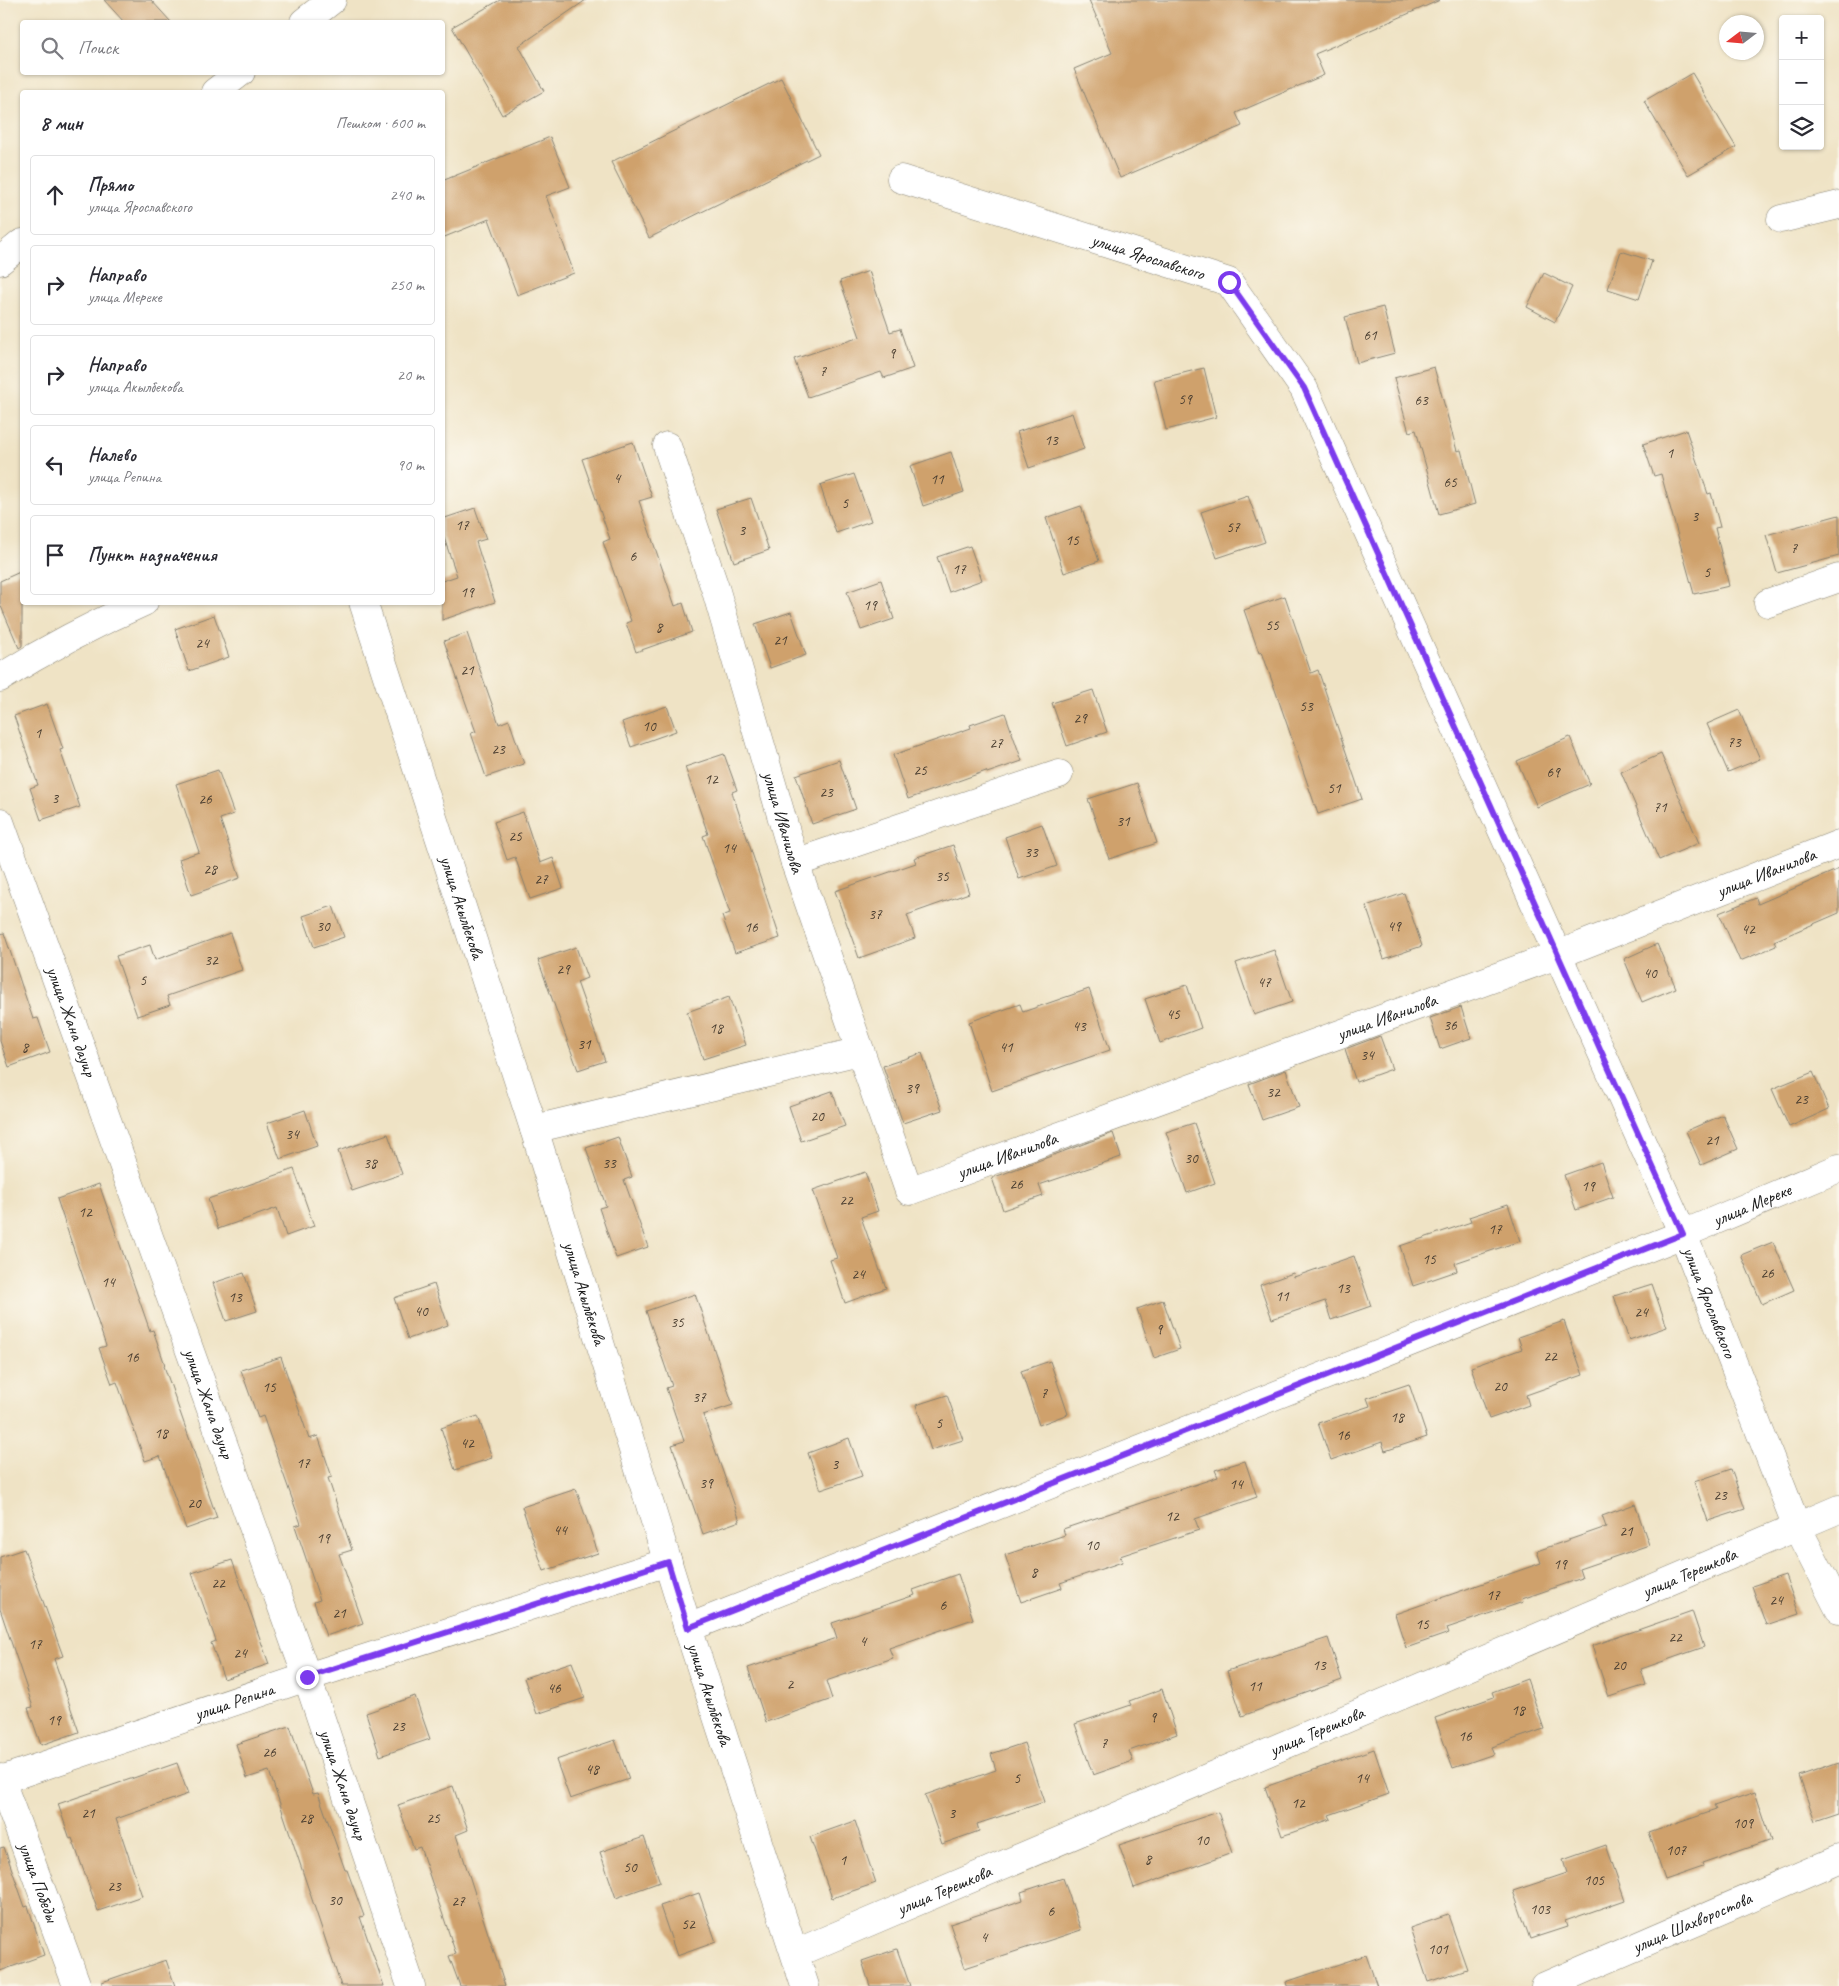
<!DOCTYPE html>
<html lang="ru">
<meta charset="utf-8">
<style>
:root{--surface:#fff;--page:#f2f2f3;--text:#2b2b33;--muted:#7c7c81;--line:#e1e1e2}
body{margin:0;font-family:Caveat,sans-serif;background:var(--page);color:var(--text)}
.controls{position:absolute;right:15px;top:15px;display:grid;overflow:hidden;border-radius:5px;box-shadow:0 1px 4px #0004}
.controls button{width:45px;height:45px;display:grid;place-items:center;padding:0;border:0;border-bottom:1px solid var(--line);background:var(--surface);color:var(--text);font:25px sans-serif}
.compass{position:absolute;left:1719px;top:15px;width:45px;height:45px;border-radius:50%;background:var(--surface);box-shadow:0 1px 4px #0004;rotate:254deg}
.stop{position:absolute;width:15px;height:15px;margin:-11px;border:4px solid #7c3aed;border-radius:50%;background:#fff}
.stop.end{background:#7c3aed;border-color:#fff;box-shadow:0 1px 5px #0008}
.list{margin:0;padding:0;list-style:none}
h2{display:flex;justify-content:space-between;align-items:center;height:65px;margin:0;padding:0 20px;font-size:21px}
h2 small{font-size:16px;font-weight:400;color:var(--muted)}
.list li{display:grid;grid-template-columns:32px 1fr auto;gap:15px;align-items:center;box-sizing:border-box;height:80px;margin:0 10px 10px;padding:0 10px;border:1px solid var(--line);border-radius:5px}
.list b{display:block;font-size:19px;white-space:nowrap}
.list p{margin:0;font-size:16px;white-space:nowrap;color:var(--muted)}
.list em{font-size:16px;font-style:normal;color:var(--muted)}
.icon{flex:none;width:28px;height:28px;fill:none;stroke:currentColor;stroke-width:2;stroke-linecap:round;stroke-linejoin:round}
.map{position:relative;flex:none;width:1839px;height:1986px;overflow:hidden}
.search{position:absolute;background:var(--surface);box-shadow:0 1px 4px #0004;left:20px;top:20px;width:425px;height:55px;display:flex;align-items:center;gap:12px;box-sizing:border-box;padding:0 18px;border-radius:5px;color:var(--muted);font-size:19px}
.panel{position:absolute;background:var(--surface);box-shadow:0 1px 4px #0004;left:20px;top:90px;width:425px;height:515px;border-radius:5px}
.map>svg:first-child{display:block}
</style>
<div class="map">
<svg width="1839" height="1986" viewBox="0 0 1839 1986">
<rect width="100%" height="100%" fill="#fbf7ec"/>
<filter id="ink" filterUnits="userSpaceOnUse"><feTurbulence type="fractalNoise" baseFrequency=".02" numOctaves="2"/><feDisplacementMap in="SourceGraphic" scale="10" xChannelSelector="R" yChannelSelector="G"/><feConvolveMatrix kernelMatrix="1 2 1 2 8 2 1 2 1" color-interpolation-filters="sRGB"/></filter>
<filter id="wash" filterUnits="userSpaceOnUse"><feTurbulence type="fractalNoise" baseFrequency=".0096" numOctaves="4" result="noise"/><feDisplacementMap in="SourceGraphic" scale="20" xChannelSelector="R" yChannelSelector="G"/><feGaussianBlur stdDeviation="1.12" result="paint"/><feColorMatrix in="noise" values="0 0 0 0 0 0 0 0 0 0 0 0 0 0 0 0 0 1.4 0 .05"/><feComposite in="paint" operator="in"/></filter>
<g filter="url(#wash)">
<rect width="100%" height="100%" fill="#efe3c5"/>
<g id="blocks">
<path fill="#cfa16c" d="M104,0h47l20,22h-47z
M500,0h86l-67,46 25,45 -42,24 -50,-88z
M1089,0h351l-125,54 9,21 -88,38 6,13 -122,52 -46,-109 38,-16z
M1692,73l44,74 -48,28 -44,-74z
M781,78l38,76 -170,84 -38,-76z
M550,137l20,50 -24,9 28,77 -57,22 -28,-76 -47,19v-57z
M1621,251l31,10 -13,38 -31,-10z
M869,271l21,61 10,-3 13,39 -29,10 -3,-6 -73,25 -14,-38 66,-22 -20,-56z
M1544,273l28,14 -17,35 -28,-15z
M1383,307l12,46 -38,10 -12,-46z
M1434,367l23,84 4,-1 14,54 -36,10 -23,-84 -7,2 -15,-54z
M1204,368l12,49 -50,13 -12,-50z
M1072,413l12,36 -55,19 -12,-36z
M1686,430l22,64 3,-1 9,34 -5,1 14,58 -35,8 -33,-120 -7,2 -11,-32z
M633,442l19,55 -13,4 36,105 8,-3 9,29 -56,20 -10,-29 5,-2 -28,-79 7,-3 -28,-80z
M951,452l13,40 -41,14 -13,-40z
M854,474l17,47 -35,12 -16,-48z
M1248,496l17,46 -48,16 -16,-46z
M751,498l18,52 -35,12 -18,-53z
M1081,506l18,55 -35,12 -18,-55z
M475,508l11,31 -10,3 19,60 -53,18v-39l15,-5 -15,-44v-13z
M1839,515v41l-62,17 -11,-38z
M970,546l12,34 -33,12 -12,-35z
M22,571v75l-3,2 -19,-44v-23z
M881,580l13,39 -33,11 -14,-38z
M1285,596l26,77 7,-3 44,129 -44,15 -56,-162 -3,1 -15,-43z
M791,612l15,43 -36,13 -15,-44z
M214,615l15,42 -40,14 -14,-42z
M467,633l32,91 10,-4 15,44 -38,13 -15,-44 5,-1 -32,-91z
M1093,690l14,42 -40,14 -15,-43z
M47,704l16,45 -3,1 20,57 -39,13 -11,-32 8,-3 -24,-69z
M667,706l9,25 -45,16 -9,-25z
M1739,710l21,49 -32,13 -21,-48z
M1005,713l17,48 -35,12 -1,-2 -78,28 -15,-44 78,-27 -1,-3z
M1570,737l20,47 -53,23 -20,-46z
M724,754l13,36 -5,2 48,146 -45,15 -13,-37 8,-3 -27,-77 5,-2 -23,-67z
M1661,754l38,89 -40,17 -38,-88z
M839,760l17,49 -44,15 -16,-49z
M218,770l16,44 -14,5 20,59 -49,17 -12,-36 20,-7 -23,-68z
M1137,783l20,60 -48,16 -21,-60z
M523,812l17,51 13,-5 10,30 -33,11 -15,-42 -8,3 -13,-38z
M1042,824l15,42 -38,13 -14,-42z
M953,845l16,48 -62,22 8,23 -56,20 -24,-67 81,-28 -2,-5z
M1839,869v44l-65,28 2,5 -36,15 -21,-48 37,-15 2,6z
M1404,893l18,53 -38,13 -18,-53z
M333,906l11,31 -30,10 -11,-31z
M4,933l29,86 5,-1 12,34 -41,15 -9,-26v-107z
M230,933l12,37 -75,26 3,9 -33,11 -21,-60 34,-11 5,15z
M1657,944l19,44 -34,14 -18,-43z
M576,947l11,31 -10,4 28,79 -27,9 -40,-110z
M1274,950l18,52 -38,13 -18,-52z
M1187,985l14,43 -41,15 -15,-44z
M1089,989l21,61 -118,41 -23,-69 51,-18 3,8z
M729,997l17,48 -43,14 -16,-47z
M1461,1007l10,31 -31,11 -10,-31z
M1380,1036l12,33 -36,13 -11,-33z
M922,1053l20,57 -39,13 -20,-57z
M1286,1070l13,37 -37,13 -13,-36z
M1813,1072l16,37 -40,18 -17,-38z
M832,1091l13,35 -44,15 -12,-35z
M305,1110l12,36 -37,13 -13,-36z
M1723,1115l15,34 -37,16 -15,-34z
M1194,1123l21,60 -28,10 -21,-61z
M1113,1133l8,24 -82,28 4,11 -40,14 -11,-32z
M388,1134l14,40 -50,17 -14,-40z
M618,1137l14,40 -8,3 24,67 -32,11 -17,-50 7,-2 -20,-58z
M1601,1162l12,35 -37,13 -12,-35z
M294,1169l20,57 -28,10 -9,-28 -59,21 -10,-30z
M865,1172l13,39 -17,6 25,71 -41,15 -15,-43 7,-2 -24,-68z
M99,1184l51,147 3,-1 12,35 -1,1 53,152 -31,11 -26,-73 -15,5 -28,-79 -5,2 -13,-36 7,-2 -49,-147z
M1508,1204l12,37 -65,22 2,8 -44,15 -13,-40 71,-24 -2,-5z
M1773,1242l21,48 -32,14 -21,-49z
M1354,1256l17,50 -40,14 -6,-19 -53,18 -12,-34 33,-12 1,4z
M244,1273l13,38 -31,10 -13,-38z
M434,1284l14,41 -40,14 -14,-41z
M1652,1284l15,43 -38,13 -15,-44z
M695,1294l38,111 -30,10 37,106 -37,13 -31,-89 12,-4 -18,-53 6,-2 -26,-75z
M1163,1300l17,49 -26,9 -17,-49z
M1564,1321l19,54 -57,20 3,10 -40,14 -18,-52 51,-18 -4,-12z
M281,1357l28,82 9,-3 14,41 -4,1 24,72 -13,4 24,69 -37,13 -12,-34 6,-2 -25,-74 6,-2 -38,-108 -5,2 -17,-48z
M1050,1361l18,53 -29,11 -18,-54z
M1409,1384l18,53 -42,14 -3,-9 -51,18 -13,-37 52,-17 -3,-8z
M947,1395l16,45 -32,10 -15,-45z
M478,1416l14,42 -37,12 -14,-42z
M849,1438l13,38 -41,14 -13,-37z
M1245,1461l12,36 -62,22 4,11 -79,26 2,6 -62,21 2,5 -41,14 -16,-47 60,-20 -2,-6 155,-52 -3,-7z
M1731,1469l14,40 -37,12 -14,-39z
M576,1489l22,64 -54,18 -22,-64z
M1635,1504l14,41 -70,24 3,9 -60,21 1,3 -76,26 2,5 -43,15 -11,-34 146,-51 -4,-12 69,-24 -4,-11z
M24,1549l39,107 -9,3 25,73 -38,13 -13,-37 5,-1 -33,-98v-52z
M232,1560l37,104 -45,15 -13,-36 5,-2 -24,-68z
M958,1574l15,45 -84,29 4,10 -67,23 6,18 -66,23 -18,-54 89,-30 -5,-15 83,-28 -2,-5z
M1785,1575l14,39 -33,11 -14,-39z
M1692,1611l12,36 -63,22 5,16 -37,12 -17,-51z
M1328,1638l14,42 -100,36 -15,-45z
M572,1662l13,36 -48,16 -13,-36z
M1527,1679l17,50 -53,18 3,7 -41,14 -18,-50 59,-21 -2,-5z
M1162,1689l15,45 -48,17 4,10 -40,14 -18,-51 56,-19 -2,-4z
M415,1696l15,43 -50,17 -14,-43z
M290,1726l23,68 5,-1 27,77h2l17,46 -4,1 24,69h-43l-72,-215 -22,7 -11,-34z
M615,1740l14,39 -59,20 -14,-39z
M1024,1743l20,59 -67,22 2,7 -37,13 -17,-49 71,-25 -5,-16z
M1374,1749l15,45 -60,21 2,4 -49,17 -17,-49z
M1839,1762v51l-24,8 -16,-45z
M177,1763l11,31 -72,25 26,77 -44,15 -26,-73 -2,1 -12,-35z
M453,1786l15,44 -12,5 49,151h-45l-11,-30 7,-2 -36,-107 -6,2 -16,-44z
M1755,1792l16,48 -69,24 1,3 -38,13 -16,-47 67,-23 -2,-4z
M1218,1812l14,41 -98,35 -15,-43z
M855,1821l21,62 -44,15 -22,-61z
M644,1837l16,45 -44,16 -16,-46z
M1606,1845l19,55 -60,21 2,6 -37,12 -17,-48 54,-18 -4,-13z
M4,1847l21,60 3,-1 16,49 -44,16v-123z
M1063,1878l18,52 -116,38 -15,-44 73,-24 -2,-8z
M699,1893l17,49 -39,14 -17,-50z
M1448,1915l19,54 -39,13 -18,-54z
M897,1949l13,37h-40l-8,-25z
M1366,1955l11,31h-90l-1,-4z
M166,1960l9,26h-73v-4z"/>
</g>
</g>
<g filter="url(#ink)">
<use href="#blocks" fill-opacity="0" stroke="#868070" stroke-width="1"/>
<g fill="none" stroke-linecap="round" stroke-linejoin="round">
<g stroke="#868070" stroke-width="29">
<g id="street">
<path id="s1" d="M901,179l328,103 75,107 379,845 114,293 42,82"/>
<path d="M1781,219l58,-14"/>
<path id="s2" d="M667,446l49,145 79,272 114,328 648,-236 282,-111"/>
<path d="M1768,603l71,-25"/>
<path d="M0,678c46,-29 94,-54 144,-76"/>
<path id="s3" d="M0,822l307,855 104,309"/>
<path d="M795,863l264,-89"/>
<path d="M534,1129l326,-78"/>
<path id="s4" d="M688,1628l995,-394 156,-66"/>
<path id="s5" d="M0,1778l77,208"/>
<path id="s6" d="M1,1780l306,-103 361,-115"/>
<path id="s7" d="M796,1953l1043,-444"/>
</g>
</g>
<g stroke="#868070" stroke-width="29">
<g id="secondary">
<path d="M304,22l28,-22"/>
<path d="M215,92l26,-20"/>
<path d="M0,261l22,-18"/>
<path id="s8" d="M363,602l171,527 154,499 117,358"/>
<path id="s9" d="M1545,1986l294,-127"/>
</g>
</g>
<use href="#street" stroke="#fff" stroke-width="28"/>
<use href="#secondary" stroke="#fff" stroke-width="28"/>
</g>
</g>
<g fill="none" stroke-linecap="round" stroke-linejoin="round" filter="url(#ink)">
<path stroke="#7c3aed" stroke-width="6" d="M307,1677l361,-115 20,66 995,-394 -379,-846 -75,-106"/>
</g>
<g text-anchor="middle" dominant-baseline="central" stroke-width="4" stroke-linejoin="round" paint-order="stroke">
<g font-size="15" fill="#493d30">
<text x="1370" y="335">61</text>
<text x="892" y="353">9</text>
<text x="823" y="371">7</text>
<text x="1185" y="399">59</text>
<text x="1421" y="400">63</text>
<text x="1051" y="440">13</text>
<text x="1670" y="453">1</text>
<text x="617" y="478">4</text>
<text x="937" y="479">11</text>
<text x="1450" y="482">65</text>
<text x="845" y="503">5</text>
<text x="1695" y="516">3</text>
<text x="462" y="525">17</text>
<text x="1233" y="527">57</text>
<text x="742" y="530">3</text>
<text x="1072" y="540">15</text>
<text x="1794" y="548">7</text>
<text x="633" y="556">6</text>
<text x="959" y="569">17</text>
<text x="1707" y="572">5</text>
<text x="467" y="592">19</text>
<text x="870" y="605">19</text>
<text x="1272" y="625">55</text>
<text x="659" y="627">8</text>
<text x="780" y="640">21</text>
<text x="202" y="643">24</text>
<text x="467" y="670">21</text>
<text x="1306" y="706">53</text>
<text x="1080" y="718">29</text>
<text x="649" y="726">10</text>
<text x="38" y="733">1</text>
<text x="1734" y="742">73</text>
<text x="996" y="743">27</text>
<text x="498" y="749">23</text>
<text x="920" y="770">25</text>
<text x="1553" y="772">69</text>
<text x="711" y="779">12</text>
<text x="1334" y="788">51</text>
<text x="826" y="792">23</text>
<text x="55" y="798">3</text>
<text x="205" y="799">26</text>
<text x="1660" y="807">71</text>
<text x="1123" y="821">31</text>
<text x="515" y="836">25</text>
<text x="729" y="848">14</text>
<text x="1031" y="852">33</text>
<text x="210" y="869">28</text>
<text x="942" y="876">35</text>
<text x="541" y="879">27</text>
<text x="875" y="914">37</text>
<text x="323" y="926">30</text>
<text x="1394" y="926">49</text>
<text x="751" y="927">16</text>
<text x="1748" y="929">42</text>
<text x="211" y="960">32</text>
<text x="563" y="969">29</text>
<text x="1650" y="973">40</text>
<text x="143" y="980">5</text>
<text x="1264" y="982">47</text>
<text x="1173" y="1014">45</text>
<text x="1450" y="1025">36</text>
<text x="1079" y="1026">43</text>
<text x="716" y="1028">18</text>
<text x="584" y="1044">31</text>
<text x="25" y="1047">8</text>
<text x="1006" y="1047">41</text>
<text x="1367" y="1055">34</text>
<text x="912" y="1088">39</text>
<text x="1273" y="1092">32</text>
<text x="1801" y="1099">23</text>
<text x="817" y="1116">20</text>
<text x="292" y="1134">34</text>
<text x="1712" y="1140">21</text>
<text x="1191" y="1158">30</text>
<text x="370" y="1163">38</text>
<text x="609" y="1163">33</text>
<text x="1016" y="1184">26</text>
<text x="1588" y="1186">19</text>
<text x="846" y="1200">22</text>
<text x="85" y="1212">12</text>
<text x="1495" y="1229">17</text>
<text x="1429" y="1259">15</text>
<text x="1767" y="1273">26</text>
<text x="858" y="1274">24</text>
<text x="108" y="1282">14</text>
<text x="1343" y="1288">13</text>
<text x="1282" y="1296">11</text>
<text x="235" y="1297">13</text>
<text x="421" y="1311">40</text>
<text x="1641" y="1312">24</text>
<text x="677" y="1322">35</text>
<text x="1159" y="1329">9</text>
<text x="1550" y="1356">22</text>
<text x="132" y="1357">16</text>
<text x="1500" y="1386">20</text>
<text x="269" y="1387">15</text>
<text x="1044" y="1393">7</text>
<text x="699" y="1397">37</text>
<text x="1397" y="1417">18</text>
<text x="939" y="1423">5</text>
<text x="161" y="1433">18</text>
<text x="1343" y="1435">16</text>
<text x="467" y="1443">42</text>
<text x="303" y="1463">17</text>
<text x="835" y="1464">3</text>
<text x="706" y="1483">39</text>
<text x="1236" y="1484">14</text>
<text x="1720" y="1495">23</text>
<text x="194" y="1503">20</text>
<text x="1172" y="1516">12</text>
<text x="560" y="1530">44</text>
<text x="1626" y="1531">21</text>
<text x="323" y="1538">19</text>
<text x="1092" y="1545">10</text>
<text x="1560" y="1564">19</text>
<text x="1034" y="1572">8</text>
<text x="218" y="1583">22</text>
<text x="1493" y="1595">17</text>
<text x="1776" y="1600">24</text>
<text x="943" y="1605">6</text>
<text x="339" y="1613">21</text>
<text x="1422" y="1624">15</text>
<text x="1675" y="1637">22</text>
<text x="863" y="1641">4</text>
<text x="35" y="1644">17</text>
<text x="240" y="1653">24</text>
<text x="1319" y="1665">13</text>
<text x="1619" y="1665">20</text>
<text x="790" y="1684">2</text>
<text x="1255" y="1686">11</text>
<text x="554" y="1688">46</text>
<text x="1518" y="1710">18</text>
<text x="1153" y="1717">9</text>
<text x="54" y="1720">19</text>
<text x="398" y="1726">23</text>
<text x="1465" y="1736">16</text>
<text x="1104" y="1743">7</text>
<text x="269" y="1752">26</text>
<text x="592" y="1769">48</text>
<text x="1017" y="1778">5</text>
<text x="1362" y="1778">14</text>
<text x="1298" y="1803">12</text>
<text x="88" y="1813">21</text>
<text x="952" y="1813">3</text>
<text x="306" y="1818">28</text>
<text x="433" y="1818">25</text>
<text x="1743" y="1823">109</text>
<text x="1202" y="1840">10</text>
<text x="1676" y="1850">107</text>
<text x="1148" y="1859">8</text>
<text x="843" y="1860">1</text>
<text x="630" y="1867">50</text>
<text x="1594" y="1880">105</text>
<text x="114" y="1886">23</text>
<text x="335" y="1900">30</text>
<text x="458" y="1901">27</text>
<text x="1540" y="1909">103</text>
<text x="1051" y="1911">6</text>
<text x="688" y="1924">52</text>
<text x="984" y="1937">4</text>
<text x="1438" y="1949">101</text>
</g>
<g font-size="18" fill="#1c1c1c" stroke="#fbf7ec">
<text stroke="none"><textPath href="#s1" startOffset="259">улица Ярославского</textPath></text>
<text stroke="none"><textPath href="#s2" startOffset="394">улица Иванилова</textPath></text>
<text stroke="none"><textPath href="#s2" startOffset="1698">улица Иванилова</textPath></text>
<text stroke="none"><textPath href="#s8" startOffset="321">улица Акылбекова</textPath></text>
<text stroke="none"><textPath href="#s2" startOffset="1292">улица Иванилова</textPath></text>
<text stroke="none"><textPath href="#s3" startOffset="212">улица Жана дауир</textPath></text>
<text stroke="none"><textPath href="#s2" startOffset="888">улица Иванилова</textPath></text>
<text stroke="none"><textPath href="#s4" startOffset="1145">улица Мереке</textPath></text>
<text stroke="none"><textPath href="#s8" startOffset="726">улица Акылбекова</textPath></text>
<text stroke="none"><textPath href="#s1" startOffset="1474">улица Ярославского</textPath></text>
<text stroke="none"><textPath href="#s3" startOffset="618">улица Жана дауир</textPath></text>
<text stroke="none"><textPath href="#s7" startOffset="971">улица Терешкова</textPath></text>
<text stroke="none"><textPath href="#s8" startOffset="1146">улица Акылбекова</textPath></text>
<text stroke="none"><textPath href="#s6" startOffset="246">улица Репина</textPath></text>
<text stroke="none"><textPath href="#s7" startOffset="566">улица Терешкова</textPath></text>
<text stroke="none"><textPath href="#s3" startOffset="1022">улица Жана дауир</textPath></text>
<text stroke="none"><textPath href="#s5" startOffset="111">улица Победы</textPath></text>
<text stroke="none"><textPath href="#s7" startOffset="161">улица Терешкова</textPath></text>
<text stroke="none"><textPath href="#s9" startOffset="160">улица Шахворостова</textPath></text>
</g>
</g>
</svg>
<div class="controls">
<button>+</button>
<button>−</button>
<button><svg class="icon" aria-label="layers" viewBox="0 0 24 24"><path d="M12 4l9 5-9 5-9-5zM3 14l9 5 9-5"/></svg></button>
</div>
<svg class="compass" viewBox="-18 -18 36 36"><path d="M0-13l5 13h-10z" fill="#e53935"/><path d="M0 13l5-13h-10z" fill="#7c7c81"/></svg>
<div class="stop" style="left:1229px;top:282px"></div>
<div class="stop end" style="left:307px;top:1677px"></div>
<div class="search"><svg class="icon" aria-label="search" viewBox="0 0 24 24"><circle cx="10" cy="10" r="6"/><path d="M15 15l6 6"/></svg>Поиск</div>
<section class="panel">
<h2>8 мин<small>Пешком · 600 m</small></h2>
<ul class="list">
<li><svg class="icon" aria-label="ahead" viewBox="0 0 24 24"><path d="M12 20V5M6 11l6-6 6 6"/></svg><div><b>Прямо</b><p>улица Ярославского</p></div><em>240 m</em></li>
<li><svg class="icon" aria-label="right" viewBox="0 0 24 24"><path d="M7 20v-9h11M14 6l5 5-5 5"/></svg><div><b>Направо</b><p>улица Мереке</p></div><em>250 m</em></li>
<li><svg class="icon" aria-label="right" viewBox="0 0 24 24"><path d="M7 20v-9h11M14 6l5 5-5 5"/></svg><div><b>Направо</b><p>улица Акылбекова</p></div><em>20 m</em></li>
<li><svg class="icon" aria-label="left" viewBox="0 0 24 24"><path d="M17 20v-9H6M10 6l-5 5 5 5"/></svg><div><b>Налево</b><p>улица Репина</p></div><em>90 m</em></li>
<li><svg class="icon" aria-label="arrive" viewBox="0 0 24 24"><path d="M6 21V4h12l-3 4 3 4H6"/></svg><div><b>Пункт назначения</b></div></li>
</ul>
</section>
</div>
